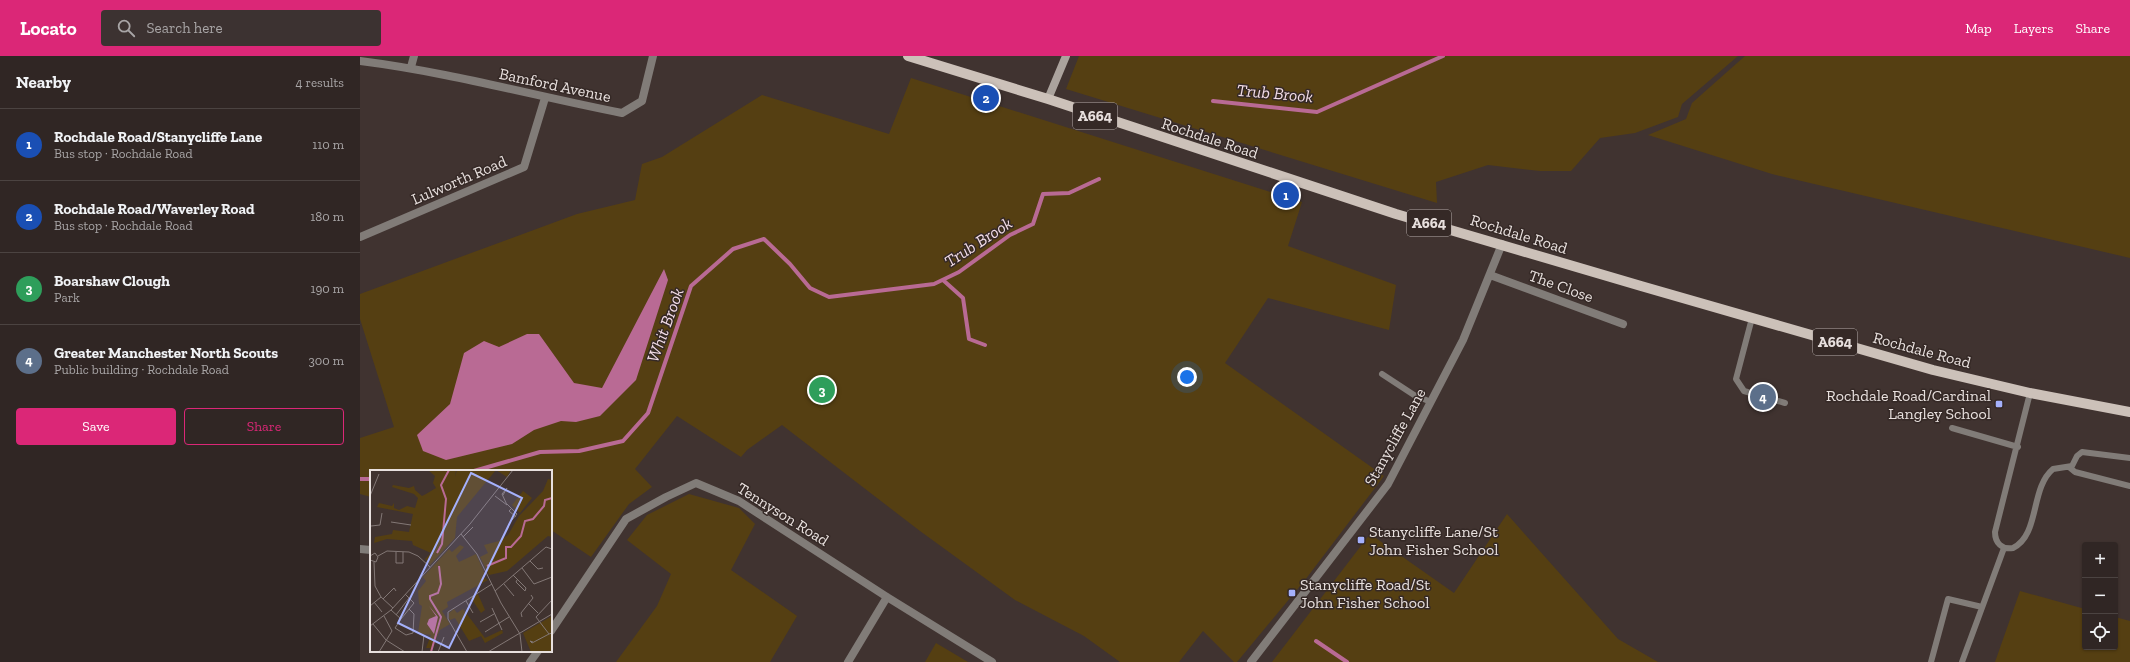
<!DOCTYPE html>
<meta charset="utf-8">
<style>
:root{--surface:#302624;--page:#3c3231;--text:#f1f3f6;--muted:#a8a5a6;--line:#4b4341;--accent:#db2777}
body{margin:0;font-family:"Zilla Slab",serif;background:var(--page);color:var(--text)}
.controls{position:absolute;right:12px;bottom:12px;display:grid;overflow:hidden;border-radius:4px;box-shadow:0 1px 3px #0004}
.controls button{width:36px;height:36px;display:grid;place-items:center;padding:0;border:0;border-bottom:1px solid var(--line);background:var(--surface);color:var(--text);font:20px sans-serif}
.you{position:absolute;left:827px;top:321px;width:14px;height:14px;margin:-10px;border:3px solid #fff;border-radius:50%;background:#1a73e8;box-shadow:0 0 0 6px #1a73e833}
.badge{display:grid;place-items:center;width:26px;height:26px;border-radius:50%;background:var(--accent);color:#fff;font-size:13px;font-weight:700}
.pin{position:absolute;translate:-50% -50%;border:2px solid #fff;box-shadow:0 1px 4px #0006}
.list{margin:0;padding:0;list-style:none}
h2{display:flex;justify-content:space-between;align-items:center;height:52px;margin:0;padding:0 16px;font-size:17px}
h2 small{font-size:13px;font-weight:400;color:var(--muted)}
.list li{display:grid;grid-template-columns:26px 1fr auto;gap:12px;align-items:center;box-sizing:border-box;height:72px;padding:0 16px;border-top:1px solid var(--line)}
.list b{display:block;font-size:15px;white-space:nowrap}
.list p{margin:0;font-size:13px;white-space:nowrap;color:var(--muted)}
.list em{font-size:13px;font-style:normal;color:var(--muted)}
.actions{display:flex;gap:8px;padding:12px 16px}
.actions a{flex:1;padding:9px 0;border:1px solid var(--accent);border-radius:4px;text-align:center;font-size:14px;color:var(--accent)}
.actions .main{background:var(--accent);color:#fff}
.icon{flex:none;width:22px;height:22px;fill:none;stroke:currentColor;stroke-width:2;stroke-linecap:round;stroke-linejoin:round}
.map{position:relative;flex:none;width:1770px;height:606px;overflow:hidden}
header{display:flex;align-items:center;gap:24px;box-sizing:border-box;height:56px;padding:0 20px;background:var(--accent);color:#fff}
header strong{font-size:19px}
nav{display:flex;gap:22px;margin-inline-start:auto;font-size:14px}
.search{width:280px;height:36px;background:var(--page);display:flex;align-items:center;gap:10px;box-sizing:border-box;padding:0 14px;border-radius:4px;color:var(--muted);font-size:15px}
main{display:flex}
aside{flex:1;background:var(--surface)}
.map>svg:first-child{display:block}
</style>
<header>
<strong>Locato</strong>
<div class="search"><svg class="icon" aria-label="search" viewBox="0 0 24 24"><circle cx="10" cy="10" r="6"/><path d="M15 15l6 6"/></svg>Search here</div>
<nav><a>Map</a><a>Layers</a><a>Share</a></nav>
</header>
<main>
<aside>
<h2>Nearby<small>4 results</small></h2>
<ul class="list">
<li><span class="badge" style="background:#1a4fb4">1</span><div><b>Rochdale Road/Stanycliffe Lane</b><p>Bus stop · Rochdale Road</p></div><em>110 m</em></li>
<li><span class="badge" style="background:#1a4fb4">2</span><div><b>Rochdale Road/Waverley Road</b><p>Bus stop · Rochdale Road</p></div><em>180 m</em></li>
<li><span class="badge" style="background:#2e9e5b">3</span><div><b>Boarshaw Clough</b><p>Park</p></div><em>190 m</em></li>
<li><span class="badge" style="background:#5c6f8a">4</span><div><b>Greater Manchester North Scouts</b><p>Public building · Rochdale Road</p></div><em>300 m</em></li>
</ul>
<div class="actions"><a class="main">Save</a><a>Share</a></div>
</aside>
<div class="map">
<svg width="1770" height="606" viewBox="0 0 1770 606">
<rect width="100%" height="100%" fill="#403330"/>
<path fill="#553f12" d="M719,0h659l-56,48 -4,13 -43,16 -35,5 -29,33h-31l-52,-6 -52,17 1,21 -371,-114z
M1385,0h385v202l-358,-84 -124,-39 38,-16 6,-16z
M551,22l391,124 -14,44 108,39 -7,45 -121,-32 -43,65 159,113 -79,104 -68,82h-3l-31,-31 -24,31h-59l-36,-26 -69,-36 -95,-69 -138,-106 -35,25 -6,7 -64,-41 -42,53 17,18 -23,17 -38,53 -40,-27v-59h-180v26l-11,-3v-56l34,-11 -34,-108v-25l217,-80 58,-14 7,-36 20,-7 100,-62 127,39z
M329,438l50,14 16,16 -24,46 66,46 -27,46h-154l41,-56 14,-32 -44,-34 20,-25z
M1147,458l111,125 40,23h-386l98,-128 84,59z
M1660,535l65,18v38h30v-30l15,4v41h-135z
M576,587l32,19h-43z"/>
<path fill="#b96a94" d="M304,213l4,11 -32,100 -36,36 -24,6 -15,-1 -27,9 -22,14 -66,16 -23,-9 -6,-16 33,-31 14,-51 20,-12 15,6 28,-13h12l35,49 28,5z"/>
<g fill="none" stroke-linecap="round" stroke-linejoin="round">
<path stroke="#b96a94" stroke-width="4" d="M853,45l104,11 126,-56
M583,224l20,18 6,41 16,6
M114,415l66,-19 39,-1 44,-10 25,-28 43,-127 42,-37 31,-10 26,25 20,24 19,9 105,-13 25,-12 51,-37 23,-11 10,-30 26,-1 30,-14
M0,423h11
M956,585l31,21"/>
<path stroke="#817c78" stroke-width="6" d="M1392,262l-16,61 8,12 41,12
M1022,318l32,21 17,7
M1670,337l-35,139c0,11 7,18 18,16 27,-13 17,-60 40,-79l19,-3 5,-10 5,-4 48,6
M1592,372l66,19
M1709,411l6,5 55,14
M1571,606l17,-63 34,8
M1602,606l42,-114"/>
<path stroke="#817c78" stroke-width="8" d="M0,5c88,11 175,35 262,52l20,-12 11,-45
M51,11l3,-11
M0,181l164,-70 21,-69
M1130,219l133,49
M0,493l11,1
M191,575l75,-112 40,-22 30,-14 43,18 148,96 105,65
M170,606l8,-11
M488,606l39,-65
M891,606l137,-178 75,-144 39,-96"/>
<path stroke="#aba39d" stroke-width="8" d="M688,43l18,-43"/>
<path stroke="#ccc1b9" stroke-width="10" d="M548,0l140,43 348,115 245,72 292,84 97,23 100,19"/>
</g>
<g fill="#a5b1fc" stroke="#352926" stroke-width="1.5">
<rect x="1635" y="344" width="8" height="8" rx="2"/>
<rect x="997" y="480" width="8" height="8" rx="2"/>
<rect x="928" y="533" width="8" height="8" rx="2"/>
</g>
<g text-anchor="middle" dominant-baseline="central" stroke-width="3" stroke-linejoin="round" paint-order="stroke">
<g fill="#352926" stroke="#b2a9a7" stroke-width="1">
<rect x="713" y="47" width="44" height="26" rx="3"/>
<rect x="1047" y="154" width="44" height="26" rx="3"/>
<rect x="1453" y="273" width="44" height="26" rx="3"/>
</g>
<g font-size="15" font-weight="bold" fill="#e8e0de">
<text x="735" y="60">A664</text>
<text x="1069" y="167">A664</text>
<text x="1475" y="286">A664</text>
</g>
<g font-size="16" fill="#e8e0de" stroke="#352926">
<text transform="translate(195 29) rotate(12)">Bamford Avenue</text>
<text transform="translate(850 82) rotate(18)">Rochdale Road</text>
<text transform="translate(99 124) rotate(-23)">Lulworth Road</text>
<text transform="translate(1159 178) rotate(17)">Rochdale Road</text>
<text transform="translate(1201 230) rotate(20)">The Close</text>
<text transform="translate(1562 294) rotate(15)">Rochdale Road</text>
<text transform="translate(1035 381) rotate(-61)">Stanycliffe Lane</text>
<text transform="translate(423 458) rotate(32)">Tennyson Road</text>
</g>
<g font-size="16" fill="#e8e0de" stroke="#352926" text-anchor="start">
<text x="1631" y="339" text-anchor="end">Rochdale Road/Cardinal<tspan x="1631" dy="18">Langley School</tspan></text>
<text x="1009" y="475">Stanycliffe Lane/St<tspan x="1009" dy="18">John Fisher School</tspan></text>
<text x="940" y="528">Stanycliffe Road/St<tspan x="940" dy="18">John Fisher School</tspan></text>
</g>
<g font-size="17" font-style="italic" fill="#f3dde7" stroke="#352926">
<text transform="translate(915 37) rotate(5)">Trub Brook</text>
<text transform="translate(618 186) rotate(-33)">Trub Brook</text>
<text transform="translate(305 269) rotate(-70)">Whit Brook</text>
</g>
</g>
<g transform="translate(10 414)">
<rect width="182" height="182" fill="#403330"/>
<path d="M58,0h28l-1,7 2,-7h54l-4,7 -11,-7 -39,47 -2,21 -25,27 -5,-6 6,-6 -18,-8 -1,-4 -25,-2 -13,4 1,-6 17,-3 1,-4 16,2 4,-18 -36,-7 2,-4 13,3 2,-3v5l5,2 8,-4 8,2 3,-10 -4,-4 -22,-7 1,-2 16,3 5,-2 1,4 7,6 4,-2 10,-6 -3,-5 2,-7zM178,9l4,1v57l-4,-1 -41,35 -18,4 -9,-18 8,-4 -4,-8 15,-4 9,-6 11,-19 24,-25zM153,21l9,7 -12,15 -8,-8zM90,75l4,2 -8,9 3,6 17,-8 9,20 -3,2 6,4 -41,22 1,5 -6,4 8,13 -10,6 -10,22v-4h-4l5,-13 -13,-2 4,-27 -3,-2 -1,-13 8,-10 -3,-4 26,-28 3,3zM108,124l7,16 -4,3 -10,-15zM84,139l3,4 6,-4 22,29 17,-8 1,3 -18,10 -4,-7 -12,5 -14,-23 -5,2 -1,-2v-5zM182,146v36h-21l-8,-19z" fill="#553f12"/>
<path d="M59,136l9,11 -4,17 -7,-10 2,-5 7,-3z" fill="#b96a94"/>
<path fill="none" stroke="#b96a94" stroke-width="2" d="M67,83l5,-9 4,-45 -5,-14 8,-15M117,96l19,-8v-11h5l10,-11 4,-15 8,-2 11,-13 1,-6 7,-2M61,182l10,-35 -11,-18v-3l8,-3 3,-9 -2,-18"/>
<path fill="none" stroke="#837876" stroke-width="1" d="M0,26l9,-22M125,26l12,9 -5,-11 5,-6 -4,7M137,34l10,10 -5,6M141,39l-2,2 7,6M21,52l20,3M1,56l9,-1 2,-12M91,64l16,20 24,49 19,31 2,18M93,67l10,-10M26,82v11h7v-11M0,86l5,-3 3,4 -2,5 -6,-2M8,86l9,-5 22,1 9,4 12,11M160,91l8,8 5,-1M4,92l1,24 6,11 12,11M152,98l12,16 18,-7M143,105l13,13 -1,3 -9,-9 1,-2M134,114l10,12M125,121l51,-44 6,2M35,124l9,9 -13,16 -6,9 11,7 7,-2 1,-19 -5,-5M13,129l11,-11 2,3M182,130l-16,17 13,17 3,-1M96,131l7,12M4,132l8,10M158,133l10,10M0,136l11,-9M122,138l10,22M21,140l10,9M26,145l13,-17M152,147l-1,-4 12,-15 -2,-3M110,152l14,-8M3,154l13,16 19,12M0,156l21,-16 79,-86 43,-54M115,162l24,-15M163,172l-3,-1 2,2 17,-9M9,182l13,-21 -8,-15M52,182l2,-17M68,182l6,-15M97,182l-19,-33v-7l44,-28M118,182l64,-38"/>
<path fill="#a5b1fc" fill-opacity="0.15" stroke="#a5b1fc" stroke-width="2" d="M101,3l51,25 -73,150 -51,-25z"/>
<rect width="182" height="182" fill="none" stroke="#e8e0de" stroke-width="2"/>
</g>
</svg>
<div class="controls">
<button>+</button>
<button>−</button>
<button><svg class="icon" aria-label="locate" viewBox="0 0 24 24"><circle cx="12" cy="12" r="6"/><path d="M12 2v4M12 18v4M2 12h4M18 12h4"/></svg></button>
</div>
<div class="you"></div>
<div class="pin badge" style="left:926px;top:139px;background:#1a4fb4">1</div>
<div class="pin badge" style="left:626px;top:42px;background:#1a4fb4">2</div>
<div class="pin badge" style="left:462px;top:334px;background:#2e9e5b">3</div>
<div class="pin badge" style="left:1403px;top:341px;background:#5c6f8a">4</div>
</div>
</main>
